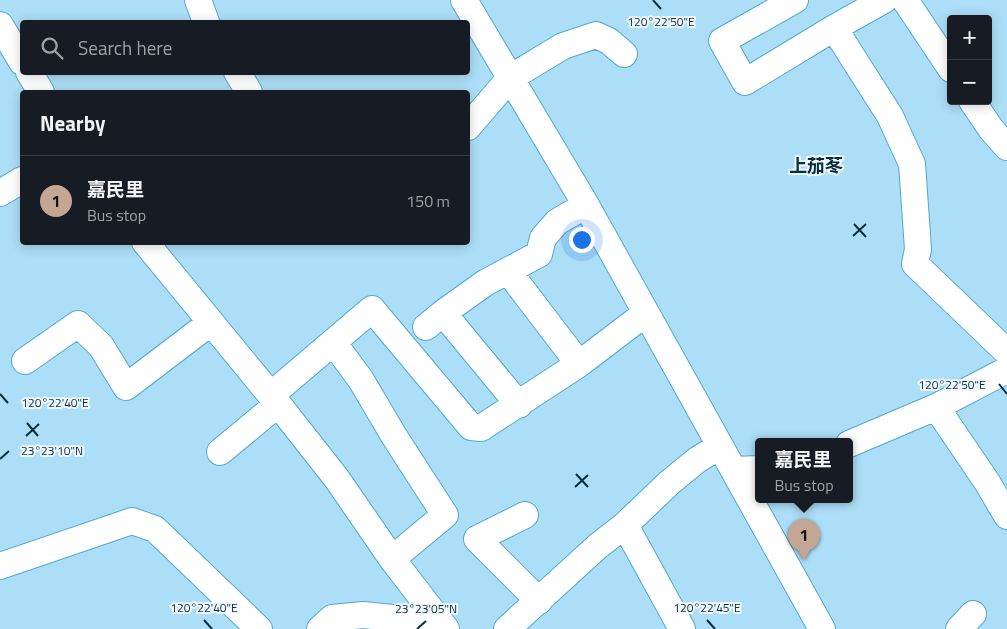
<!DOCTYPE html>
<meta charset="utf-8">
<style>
:root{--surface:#171b24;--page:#20242c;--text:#f1f3f6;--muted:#9ea1a6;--line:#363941;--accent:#c3a693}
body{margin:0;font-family:"Titillium Web","Noto Sans TC",sans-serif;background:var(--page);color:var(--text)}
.controls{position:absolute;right:15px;top:15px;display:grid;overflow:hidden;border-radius:5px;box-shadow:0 2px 12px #0003}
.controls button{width:45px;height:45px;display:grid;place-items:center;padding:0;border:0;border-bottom:1px solid var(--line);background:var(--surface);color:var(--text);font:25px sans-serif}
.you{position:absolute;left:581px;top:239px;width:18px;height:18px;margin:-12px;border:4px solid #fff;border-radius:50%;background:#1a73e8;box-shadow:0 0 0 8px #1a73e833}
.badge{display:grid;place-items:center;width:32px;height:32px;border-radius:50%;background:var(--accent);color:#111;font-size:16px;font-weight:700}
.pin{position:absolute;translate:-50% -41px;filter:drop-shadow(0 1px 2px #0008)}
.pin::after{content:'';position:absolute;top:26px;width:18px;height:15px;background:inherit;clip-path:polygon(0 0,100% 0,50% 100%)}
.popup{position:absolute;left:755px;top:438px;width:98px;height:65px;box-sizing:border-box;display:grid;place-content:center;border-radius:5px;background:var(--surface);filter:drop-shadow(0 1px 4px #0005);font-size:16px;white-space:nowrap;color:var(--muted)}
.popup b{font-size:19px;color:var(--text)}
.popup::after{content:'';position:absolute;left:50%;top:100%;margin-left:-10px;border:10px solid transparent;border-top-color:var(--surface)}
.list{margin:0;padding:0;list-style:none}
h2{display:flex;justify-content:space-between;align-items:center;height:65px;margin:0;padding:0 20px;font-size:21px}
h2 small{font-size:16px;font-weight:400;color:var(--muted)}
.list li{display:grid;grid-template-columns:32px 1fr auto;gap:15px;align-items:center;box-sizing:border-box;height:90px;padding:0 20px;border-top:1px solid var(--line)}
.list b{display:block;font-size:19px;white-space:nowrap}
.list p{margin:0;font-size:16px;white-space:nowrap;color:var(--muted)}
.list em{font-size:16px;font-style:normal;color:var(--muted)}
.icon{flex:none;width:28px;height:28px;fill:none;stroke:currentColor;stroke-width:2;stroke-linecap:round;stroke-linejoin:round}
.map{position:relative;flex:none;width:1007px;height:629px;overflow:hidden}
.search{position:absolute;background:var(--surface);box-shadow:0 2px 12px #0003;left:20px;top:20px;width:450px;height:55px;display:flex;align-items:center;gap:12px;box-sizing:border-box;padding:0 18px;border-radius:5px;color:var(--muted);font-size:19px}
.panel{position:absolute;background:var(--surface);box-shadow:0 2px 12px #0003;left:20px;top:90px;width:450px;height:155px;border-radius:5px}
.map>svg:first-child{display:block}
</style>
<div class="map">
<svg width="1007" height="629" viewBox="0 0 1007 629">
<rect width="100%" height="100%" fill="#addef7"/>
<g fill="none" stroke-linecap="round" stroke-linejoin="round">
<g stroke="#50a8cf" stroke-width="28">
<path id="minor" d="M198,0l8,22
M464,0l122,205 236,424
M795,0l-73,41 23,41 89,-54 50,-28
M905,0l46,69
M0,25l22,37
M834,28l56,88 22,48 6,85 -3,15 92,88
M29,72l12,20
M237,72l12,20
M972,101l19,28 16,18
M468,127l42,-49 53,-32 33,-11 13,6 15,13
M0,193l22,-13
M145,242l133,162 59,75 55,80 54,70
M508,271l71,93
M443,313l76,92
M426,327l17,-14 42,-30 54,-29 4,-16 14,-16 29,-17
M333,342l28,38 33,56 51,79 -53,44
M25,361l53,-37 23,22 25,41 84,-64
M271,395l101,-86 99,118 10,1 98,-64 67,-51
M936,407l51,75 20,34
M849,444l87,-37 71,-37
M220,452l58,-48
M734,470l25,-1
M525,515l-48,24 62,62
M625,525l57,104
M0,566l132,-45 23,8 104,100
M320,629l12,-11 31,-3 49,5 23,9
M507,629l91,-83 27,-21 44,-42 28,-23 23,-14
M959,629l14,-15"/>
</g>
<use href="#minor" stroke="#fff" stroke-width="26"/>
</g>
<path fill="none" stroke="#062e3d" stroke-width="2" d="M653,0l8,9M854,224l12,13M853,236l13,-12M999,384l8,10M0,394l8,9M27,423l11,13M26,436l13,-12M0,459l9,-8M576,474l12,13M575,487l13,-12M204,620l8,9M707,620l8,9M417,629l9,-8"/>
<g text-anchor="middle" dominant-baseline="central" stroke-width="4" stroke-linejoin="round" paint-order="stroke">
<g font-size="18" font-weight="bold" fill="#062e3d" stroke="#f0f8fd">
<text x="816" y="165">上茄苳</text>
</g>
</g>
<g font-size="12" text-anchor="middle" fill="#062e3d" stroke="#f0f8fd" stroke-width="4" stroke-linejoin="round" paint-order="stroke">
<text x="661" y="26">120°22'50"E</text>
<text x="952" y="389">120°22'50"E</text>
<text x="55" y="407">120°22'40"E</text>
<text x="52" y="455">23°23'10"N</text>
<text x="204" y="612">120°22'40"E</text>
<text x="707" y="612">120°22'45"E</text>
<text x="426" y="613">23°23'05"N</text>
</g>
</svg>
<div class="controls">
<button>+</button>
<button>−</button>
</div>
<div class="you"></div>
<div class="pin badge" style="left:804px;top:560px">1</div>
<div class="popup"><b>嘉民里</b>Bus stop</div>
<div class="search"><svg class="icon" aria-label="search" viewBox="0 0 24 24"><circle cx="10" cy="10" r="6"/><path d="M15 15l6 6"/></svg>Search here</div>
<section class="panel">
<h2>Nearby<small></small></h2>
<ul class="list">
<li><span class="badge">1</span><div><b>嘉民里</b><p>Bus stop</p></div><em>150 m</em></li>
</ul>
</section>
</div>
